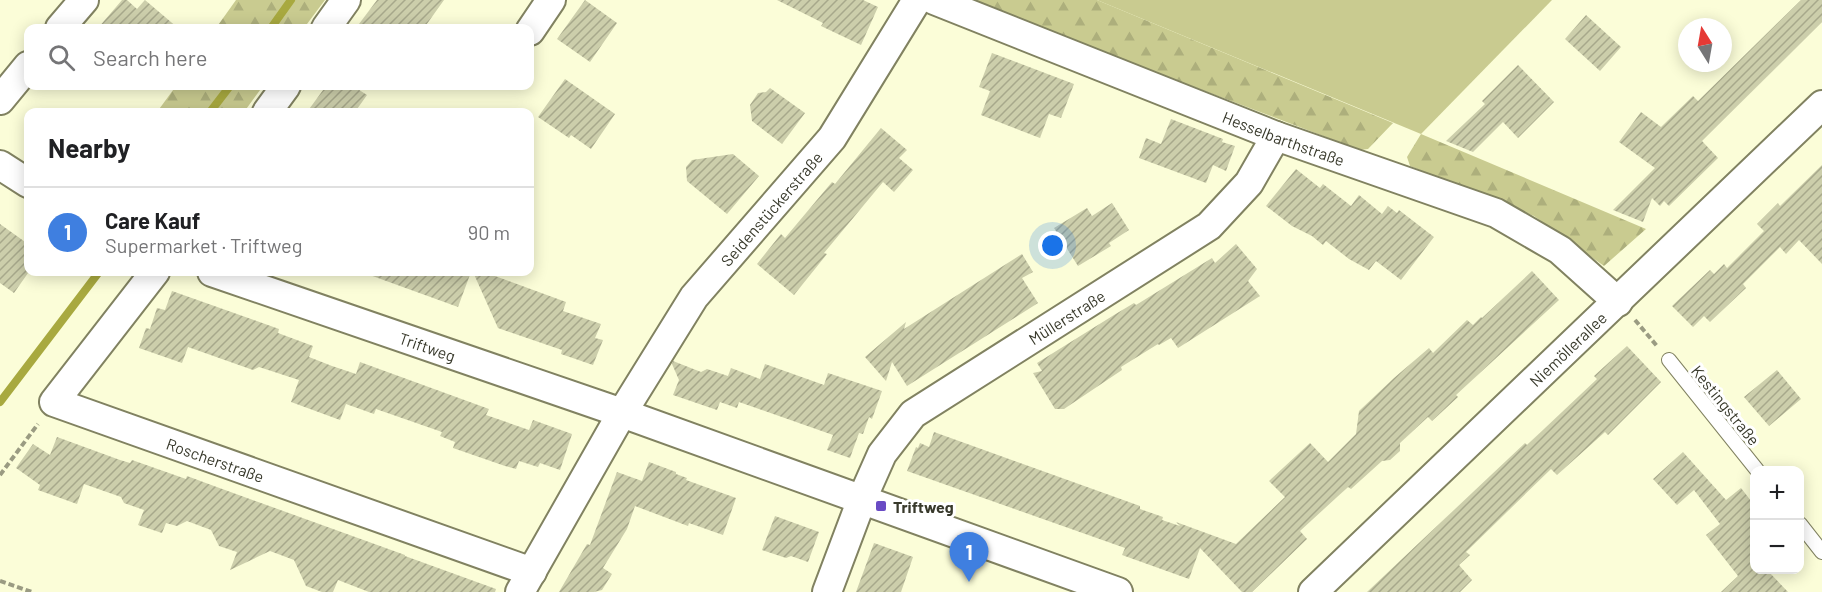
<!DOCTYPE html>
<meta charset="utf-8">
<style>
:root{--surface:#fff;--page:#f2f2f2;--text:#202124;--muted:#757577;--line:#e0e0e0;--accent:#7c3aed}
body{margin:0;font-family:Barlow,sans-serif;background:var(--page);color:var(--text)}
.controls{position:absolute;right:18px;bottom:18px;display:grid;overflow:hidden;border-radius:12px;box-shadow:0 3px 15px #0003}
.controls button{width:54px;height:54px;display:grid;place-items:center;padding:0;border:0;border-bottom:2px solid var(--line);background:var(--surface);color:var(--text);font:30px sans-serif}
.compass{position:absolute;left:1678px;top:18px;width:54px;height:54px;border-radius:50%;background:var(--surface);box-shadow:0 3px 15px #0003;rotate:349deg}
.you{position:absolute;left:1053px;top:246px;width:21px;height:21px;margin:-15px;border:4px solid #fff;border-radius:50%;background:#1a73e8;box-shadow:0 0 0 9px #1a73e833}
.badge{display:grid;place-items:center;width:39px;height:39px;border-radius:50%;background:var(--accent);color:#fff;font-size:20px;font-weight:700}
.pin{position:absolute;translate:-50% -50px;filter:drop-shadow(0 2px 3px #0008)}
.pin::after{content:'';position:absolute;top:32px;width:21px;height:18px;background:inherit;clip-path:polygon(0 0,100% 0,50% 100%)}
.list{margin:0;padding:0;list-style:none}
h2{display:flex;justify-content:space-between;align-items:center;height:78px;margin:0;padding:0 24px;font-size:26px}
h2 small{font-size:20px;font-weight:400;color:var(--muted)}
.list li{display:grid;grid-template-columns:39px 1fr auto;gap:18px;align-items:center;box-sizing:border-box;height:90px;padding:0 24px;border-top:2px solid var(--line)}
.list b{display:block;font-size:22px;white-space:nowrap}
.list p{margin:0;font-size:20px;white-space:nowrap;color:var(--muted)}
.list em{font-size:20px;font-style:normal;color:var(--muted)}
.icon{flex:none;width:33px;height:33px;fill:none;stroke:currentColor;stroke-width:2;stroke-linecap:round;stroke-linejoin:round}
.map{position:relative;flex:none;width:1822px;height:592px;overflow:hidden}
.search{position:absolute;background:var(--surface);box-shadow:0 3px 15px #0003;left:24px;top:24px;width:510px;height:66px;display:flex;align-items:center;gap:15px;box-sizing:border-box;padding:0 21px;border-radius:12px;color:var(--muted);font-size:22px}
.panel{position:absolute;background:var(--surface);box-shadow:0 3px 15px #0003;left:24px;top:108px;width:510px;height:168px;border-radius:12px}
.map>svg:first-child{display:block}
</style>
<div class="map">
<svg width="1822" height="592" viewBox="0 0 1822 592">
<defs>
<pattern id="forest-firs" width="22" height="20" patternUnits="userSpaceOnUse" patternTransform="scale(1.5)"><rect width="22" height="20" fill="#c9cb90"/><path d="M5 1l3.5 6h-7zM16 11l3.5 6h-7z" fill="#adaf7c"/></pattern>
<pattern id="building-hatch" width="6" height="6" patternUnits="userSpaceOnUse" patternTransform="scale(1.5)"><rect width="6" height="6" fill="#ccceab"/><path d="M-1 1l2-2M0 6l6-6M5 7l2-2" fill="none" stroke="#a7a88b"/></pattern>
</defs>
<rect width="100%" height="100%" fill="#fbfdd8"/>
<path fill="#c9cb90" d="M1097,0h455l-131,134z"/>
<path fill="url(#forest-firs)" d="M236,0h89l-21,28h-88z
M965,0h132l296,123 -25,26 -8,1z
M176,86h87l-19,26h-87z
M1421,134l225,95 -42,37 -70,-50 -124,-50 -3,-9z"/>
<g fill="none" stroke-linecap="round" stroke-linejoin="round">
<path stroke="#a8a93f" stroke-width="8" d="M271,28l20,-28
M210,112l20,-26
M0,402l99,-130"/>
</g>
<path fill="url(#building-hatch)" d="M122,0h5l10,9 8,-9 33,28h-80z
M377,0h67l-20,28h-68z
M585,0l32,23 -27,39 -33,-23z
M777,0h86l15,7 -17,38 -40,-19 2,-3z
M1801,0h21v22l-120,119 16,17 -49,48 -5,-5 -4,5 -8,-8 -9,24 -30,-12 42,-42 -36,-26 22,-30 20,15 32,-31 5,5z
M1586,15l35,32 -21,24 -35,-32z
M992,53l82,31 -13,34 -12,-4 -9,24 -59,-23 9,-24 -11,-4z
M1518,65l36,37 -36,36 -15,-16 -30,30 -27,-11 39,-37 -3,-3z
M565,79l50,35 -24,35 -20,-14 -2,3 -31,-21z
M326,86h27l14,9 -12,17h-48z
M770,88l35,25 -23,31 -30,-23 -2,-16 8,-12 8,-1z
M1171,119l52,20 -1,3 13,4 -9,25 -13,-6 -7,18 -67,-25 7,-20 15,6z
M881,128l26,22 -8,8 14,12 -19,22 -11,-10 -59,71 3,1 -33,41 -37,-31 24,-30 4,4 47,-56 3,2z
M733,154l26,22 -32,38 -40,-33 -1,-14 6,-7z
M1822,165v99l-23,-24 -13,14 -6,-7 -37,37 3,4 -36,34 -6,-6 -11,11 -21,-21 38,-36 4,4 10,-10 3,4 37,-37 -7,-7 21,-21 2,3z
M1296,169l24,19 3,-4 28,22 8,-11 23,19 6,-8 9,7 2,-3 35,27 -33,43 -25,-19 -7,9 -20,-11 -23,-18 -3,4 -11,-9 -20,-10 -26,-20z
M1112,203l17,27 -20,13 2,3 -33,20 -24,-38 33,-20 5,8z
M0,224l28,20v29l-14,20 -14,-10z
M1236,244l21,25 -9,12 12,15 -82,52 -7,-10 -12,7 -1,-1 -37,23 1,3 -58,39h-9l-22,-36 9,-2 -5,-8 77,-48 20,-12 2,2 76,-47 3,5z
M1022,254l11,18 -11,6 16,25 -131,83 -15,-24 -6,19 -21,-24 41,-35 -2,7z
M1532,271l27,29 -103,95 2,2 -26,24 -4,-4 -28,26v8l-10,9 -8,1 -31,28 -3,-2 -48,44 7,8 -55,53h-10l-42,-44 -11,31 -67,-24 3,-7 -218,-77 9,-24 2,1 2,-5 9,4 5,-15 206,74v3l23,8 -1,3 18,6 -4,-4 60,22 49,-47 -16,-16 41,-38 18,19 28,-28 3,-23 35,-33 35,-30 4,5 34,-33 6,5 8,-8 1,1z
M368,272h103l-13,35 -91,-33z
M473,272h11l82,30 -3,9 38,13 -6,14 8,2 -10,25 -32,-11 1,-4 -64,-22z
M172,291l107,38 -1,4 35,13 -4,11 23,9 24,8 4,-12 129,47 -3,6 43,15 4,-10 39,14 -12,36 -20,-7 -2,4 -19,-6 -3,8 -11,-3 -52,-18 2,-6 -15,-6 2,-4 -66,-23 -2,5 -28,-10 -6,16 -19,-7 -30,-11 8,-22 -40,-13 -6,3 -65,-23 -6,16 -43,-15 7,-20 4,1 7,-21 8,2z
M1627,346l34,36 -53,53 -3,-3 -48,43 -6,-6 -85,83 4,3 -11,10 13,15 -12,12h-93l158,-149 2,2 70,-66 -3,-3z
M673,361l28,11 6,-3 21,7 3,-8 29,11 5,-15 59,21 4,-12 54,18 -10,28 -3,-2 -6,17 -4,-1 -9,25 -23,-8 6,-15 -94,-33 -2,6 -17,-6 -3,8 -44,-15 6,-15 -7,-16z
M1777,370l24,29 -32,27 -25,-29z
M57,437l63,23 10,3 2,-3 54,19 1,-3 27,10 191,69v1l91,33 -1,3h-126l-31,-12 -5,12h-11l-16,-6 -12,-26 -24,-9 -40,19 7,-18 -18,-6 -8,-16 -24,-9 -10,5 -11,-3 -4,10 -24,-8 6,-15 -20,-7 -3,-6 -37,-13 -7,20 -39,-14 2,-5 -24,-17 17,-24 17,11z
M1683,452l43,48 15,-12 14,18v64h12l21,22h-67l17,-16 -32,-41 14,-11 -26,-34 -17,15 -24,-26z
M649,462l27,10v2l11,4 -1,2 50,18 -13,37 -34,-12 -1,3 -53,-20 -8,23 -24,39 9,6 -10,16 -8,2h-35l28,-48 3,1 27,-73 25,9z
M775,516l44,16 -11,30 -17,-6 -5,2 -24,-8z
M874,543l39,14 -12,35h-45z"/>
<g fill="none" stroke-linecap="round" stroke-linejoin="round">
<g stroke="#818261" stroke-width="16">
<path id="lane" d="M1669,360l88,110
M1800,524l22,28"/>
</g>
<g stroke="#818261" stroke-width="32">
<g id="street">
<path id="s1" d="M934,0l342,136 220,77 64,37 58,52"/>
<path d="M60,28l24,-28"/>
<path d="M326,28l20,-28"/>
<path d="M530,31l21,-31"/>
<path d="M0,100l28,-34"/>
<path d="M267,112l19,-26"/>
<path d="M0,165l28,18"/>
<path id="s2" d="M155,272l-101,130 478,170"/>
<path id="s3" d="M212,272l410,141 496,179"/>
<path id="s4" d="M520,592l102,-179 72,-116 138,-159 85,-138"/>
<path id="s5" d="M827,592l35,-93 20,-45 31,-40 296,-188 40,-43 27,-47"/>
<path id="s6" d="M1313,592l509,-487"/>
</g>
</g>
<path stroke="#9a9b82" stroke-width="4" stroke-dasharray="6 3" stroke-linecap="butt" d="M1635,320l22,26
M0,475l38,-51
M0,581l32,11"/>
<use href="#lane" stroke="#fff" stroke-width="14"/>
<use href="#street" stroke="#fff" stroke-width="28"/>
</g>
<rect fill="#694bc4" stroke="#fff" stroke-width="2" x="875" y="500" width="12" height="12" rx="3"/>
<g text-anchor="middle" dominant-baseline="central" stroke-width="6" stroke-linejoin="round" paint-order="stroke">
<g font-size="16" fill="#38392b" stroke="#fff">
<text stroke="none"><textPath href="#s1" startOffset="376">Hesselbarthstraße</textPath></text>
<text stroke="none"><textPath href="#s4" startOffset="460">Seidenstückerstraße</textPath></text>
<text stroke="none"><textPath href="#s5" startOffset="381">Müllerstraße</textPath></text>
<text stroke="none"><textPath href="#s3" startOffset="228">Triftweg</textPath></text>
<text stroke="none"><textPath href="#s6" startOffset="352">Niemöllerallee</textPath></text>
<text transform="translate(1726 405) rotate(51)">Kestingstraße</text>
<text stroke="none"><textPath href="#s2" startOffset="336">Roscherstraße</textPath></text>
</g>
<g font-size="16" font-weight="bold" fill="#38392b" stroke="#fff" text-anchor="start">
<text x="893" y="506">Triftweg</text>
</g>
</g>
</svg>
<div class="controls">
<button>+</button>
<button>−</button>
</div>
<svg class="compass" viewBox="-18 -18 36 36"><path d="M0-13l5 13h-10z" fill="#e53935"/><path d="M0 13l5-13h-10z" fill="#757577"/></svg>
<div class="you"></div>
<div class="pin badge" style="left:969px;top:582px;background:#3f7fe0">1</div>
<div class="search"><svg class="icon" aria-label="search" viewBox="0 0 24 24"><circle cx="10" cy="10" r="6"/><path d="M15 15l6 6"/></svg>Search here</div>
<section class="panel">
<h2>Nearby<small></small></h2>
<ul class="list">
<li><span class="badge" style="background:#3f7fe0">1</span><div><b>Care Kauf</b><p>Supermarket · Triftweg</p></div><em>90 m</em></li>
</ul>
</section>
</div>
